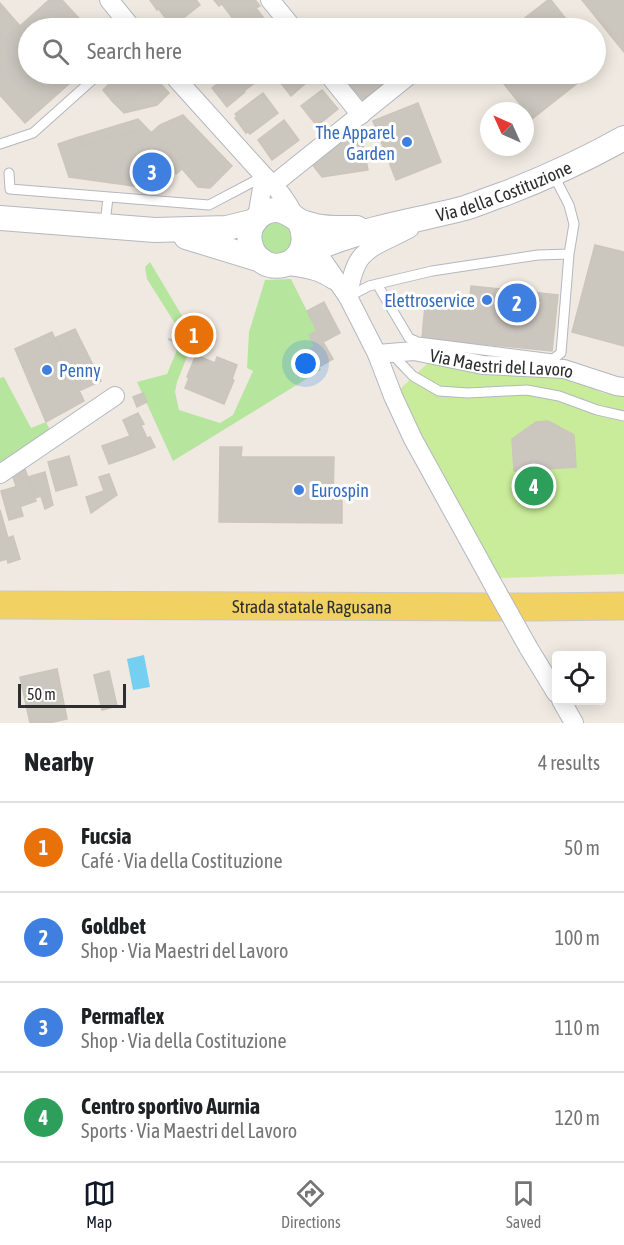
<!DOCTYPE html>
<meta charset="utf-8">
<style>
:root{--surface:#fff;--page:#f6f6f6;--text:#202124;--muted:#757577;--line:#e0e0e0;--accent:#111827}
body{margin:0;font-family:"Asap Condensed",sans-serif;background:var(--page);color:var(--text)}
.controls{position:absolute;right:18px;bottom:18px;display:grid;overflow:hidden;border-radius:6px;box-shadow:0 3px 15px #0003}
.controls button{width:54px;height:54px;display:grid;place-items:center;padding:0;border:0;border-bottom:2px solid var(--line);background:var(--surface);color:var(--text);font:30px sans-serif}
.compass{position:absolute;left:480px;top:102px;width:54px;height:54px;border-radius:50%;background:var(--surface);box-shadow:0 3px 15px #0003;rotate:315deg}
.scale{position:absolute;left:18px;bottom:15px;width:108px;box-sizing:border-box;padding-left:6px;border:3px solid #2e2e2e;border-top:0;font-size:16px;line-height:21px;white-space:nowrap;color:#2e2e2e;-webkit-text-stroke:4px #fff;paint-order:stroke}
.you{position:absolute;left:306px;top:364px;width:21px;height:21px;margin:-15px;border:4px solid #fff;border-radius:50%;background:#1a73e8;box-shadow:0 0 0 9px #1a73e833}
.badge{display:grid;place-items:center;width:39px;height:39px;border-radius:50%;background:var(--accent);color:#fff;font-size:20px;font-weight:700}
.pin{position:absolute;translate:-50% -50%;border:3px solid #fff;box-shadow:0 2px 6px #0006}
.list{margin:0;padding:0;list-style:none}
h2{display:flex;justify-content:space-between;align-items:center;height:78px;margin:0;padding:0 24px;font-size:26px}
h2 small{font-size:20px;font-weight:400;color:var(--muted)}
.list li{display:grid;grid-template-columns:39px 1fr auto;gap:18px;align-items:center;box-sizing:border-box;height:90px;padding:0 24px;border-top:2px solid var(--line)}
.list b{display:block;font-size:22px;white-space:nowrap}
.list p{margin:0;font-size:20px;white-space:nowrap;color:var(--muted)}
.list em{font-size:20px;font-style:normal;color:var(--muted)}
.icon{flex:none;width:33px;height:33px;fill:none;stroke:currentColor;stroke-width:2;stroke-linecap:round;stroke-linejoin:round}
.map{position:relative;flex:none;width:624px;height:723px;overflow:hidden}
.search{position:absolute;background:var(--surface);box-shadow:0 3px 15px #0003;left:18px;right:18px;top:18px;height:66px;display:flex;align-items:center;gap:15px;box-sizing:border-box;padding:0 21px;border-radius:33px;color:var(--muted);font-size:22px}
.sheet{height:438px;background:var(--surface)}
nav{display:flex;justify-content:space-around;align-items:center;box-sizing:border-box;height:84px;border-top:2px solid var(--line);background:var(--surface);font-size:16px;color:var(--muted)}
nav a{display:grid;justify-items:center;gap:3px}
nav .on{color:var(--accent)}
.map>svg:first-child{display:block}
</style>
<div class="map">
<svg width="624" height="723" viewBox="0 0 624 723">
<rect width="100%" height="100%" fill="#efe9e1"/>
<path fill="#b6e59e" d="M275,220l12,4 7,11 -6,18 -17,4 -14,-23 2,-5z
M150,262l44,74 -3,9 -10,-5v-7l-34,-54 -2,-12z
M291,279l26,52 -2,15 -5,3 11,21 -148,91 -36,-79 30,-8 12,-29 11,4 -13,33 -2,10 4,18 41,13 13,-8 20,-44 -6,-3 2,-36 16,-52z
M4,377l27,51 15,-6 5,10 -51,35v-89z"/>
<path fill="#c9ec9a" d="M430,361l140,17 33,15 21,4v177l-125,4 -40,-64 -61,-123z"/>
<path fill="#75cff0" d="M144,655l6,32 -17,3 -6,-31z"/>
<path fill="#cbc7bf" stroke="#cbc5ba" stroke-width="1.5" d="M49,0h13l26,28h-60v46h52l-55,49 -25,-28v-51z
M150,0h46l4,5 -28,22 -14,-19 -1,2z
M214,0h41l5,6 -4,2 7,9 -15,11h-8l-18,-24 -3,2z
M548,0h3l22,28h-61z
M582,0h42v52z
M0,3l20,23 -20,18z
M117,74h35l7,8 -12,11 -4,-5 -18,15 -7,-8 -6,6 -9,-11 13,-13 -1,-1z
M230,74h15l8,10 -9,7 1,1 -18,15 -15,-19z
M280,74h33l1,2 -23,20 -15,-19z
M341,74h55l-33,26z
M496,74h93l-57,45z
M159,82l10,11 -12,12 -33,8 -12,-12 6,-6 7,8 18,-15 4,5z
M322,90l16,19 -21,17 -16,-20z
M263,93l15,20 -28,21 -2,-2 -2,1 -11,-15 2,-2 -2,-2z
M418,103l23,59 -45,18 -23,-59z
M183,115l49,51 -22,22 -12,-1 -22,-25 10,-9 -15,-16 -8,8 -12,-12 9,-8z
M138,119l23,24 -3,9 13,16 -3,2 -34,-39 -52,15 -3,-9z
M284,120l15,20 -27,20 -14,-20z
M134,131l34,39 -18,17 -23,-28 -58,18 -11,-33 21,-7 3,9z
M361,135l7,35 -46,7 -10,-13 32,-27z
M171,137l15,16 -10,9 6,7 -6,5 -18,-22 3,-9 2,2z
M127,159l23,28 -2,1 -79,-11z
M595,245l29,7v94l-52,-14z
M471,286l87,9 -6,56 -130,-13 3,-33 44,4z
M324,302l16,31 -17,9 10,17 -14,8 -9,-18 5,-3 -6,-11 8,-4 -10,-20z
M75,329l26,52 -22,10 -24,-53z
M52,332l32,69 -38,21 -31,-73z
M196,355l19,8 2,-6 20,8 -5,14 2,1 -10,24 -39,-16 4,-10 -2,-1z
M143,393l4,9 -10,5 -4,-10z
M138,413l6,11 -3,1 6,13 3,-1 5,10 -17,7 -15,-34z
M548,421l26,14 2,32 -62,4 -2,-32 24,-17z
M130,436l8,18 -29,10 -7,-18z
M220,447h22l-1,10h93l-1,43h9v23l-123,-1z
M69,456l8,29 -21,6 -8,-29z
M24,466l12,35 -14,5h-2l-5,-19 1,-1 -4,-12z
M45,472l8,33 -8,4 -4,-13 -6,2 -7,-21z
M109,474l8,21 -26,18 -5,-16 18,-6 -5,-14z
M15,487l8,29 -14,4 -8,-29z
M0,510l8,28 5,-2 7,23 -12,4 -1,-4 -7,2z
M57,669l10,50 -18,4h-19l-10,-46z
M109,671l8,35 -15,4 -8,-35z"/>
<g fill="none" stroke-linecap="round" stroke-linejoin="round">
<g stroke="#b4b7c1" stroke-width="11">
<path id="lane" d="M0,144l33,-11 66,-59
M9,173l1,16 199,16 55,-29
M105,224l3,-27
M377,284l32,54 9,4 135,17 8,-6 8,-99 5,-30 -5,-19 -16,-31
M348,297l21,-11 63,-15 106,-16 31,-1
M391,353l22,23 26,15 29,2 59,-3 32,6 38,14 27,6"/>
</g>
<g stroke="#b4b7c1" stroke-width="20">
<g id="street">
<path d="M109,0l23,28"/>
<path d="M270,0l23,28"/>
<path d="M172,74l92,102c14,12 23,24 31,41"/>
<path d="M328,74l33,41"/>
<path d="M274,184l137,-110"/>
<path d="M257,218l7,-42"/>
<path d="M308,239l40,58 29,57 16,42 20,43 82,149"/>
<path d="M283,265c18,3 35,4 50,15"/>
<path d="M348,297c7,-51 22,-47 62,-69"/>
<path id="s1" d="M377,354l37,-3 69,14 81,4 52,17 8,1"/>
<path d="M0,474l115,-78"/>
<path d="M528,647l28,46"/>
<path d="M561,700l13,23"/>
</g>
</g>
<g stroke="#b4b7c1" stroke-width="26">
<g id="secondary">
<path d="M0,218l155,12 72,-2 28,-7"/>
<path d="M299,221c9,17 5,39 -16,44 -31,7 -47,-37 -19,-52 13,-7 23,-1 34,7 4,3 12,4 17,6 14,3 28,2 42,2"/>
<path d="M186,237l75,23"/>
<path id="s2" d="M295,259c52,-29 113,-36 170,-51 13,-4 26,-10 39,-14 41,-16 81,-34 120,-56"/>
</g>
</g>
<g stroke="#c9c9c9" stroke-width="29">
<g id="primary">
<path id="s3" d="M0,605l536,2 88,-1"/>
</g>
</g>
<path stroke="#c9c9c9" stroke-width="2" stroke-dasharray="4.5 3" stroke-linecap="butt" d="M168,339l26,9"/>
<use href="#lane" stroke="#fff" stroke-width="9"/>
<use href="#street" stroke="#fff" stroke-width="18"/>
<use href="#secondary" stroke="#fff" stroke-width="24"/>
<use href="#primary" stroke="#f2d163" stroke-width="27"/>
<g stroke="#b4b7c1" stroke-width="20" stroke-linecap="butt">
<path id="street-bridge" d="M495,588l33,59"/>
</g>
<use href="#street-bridge" stroke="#fff" stroke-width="18"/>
</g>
<g fill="#3f7fe0" stroke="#fff" stroke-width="2">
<circle cx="407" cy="142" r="6"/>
<circle cx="487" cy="300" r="6"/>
<circle cx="47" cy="370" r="6"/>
<circle cx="299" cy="490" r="6"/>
</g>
<g text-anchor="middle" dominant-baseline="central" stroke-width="6" stroke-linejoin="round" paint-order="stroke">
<g font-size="18" fill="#366cbe" stroke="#fff" text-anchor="end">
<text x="395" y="132">The Apparel<tspan x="395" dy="21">Garden</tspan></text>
<text x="475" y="300">Elettroservice</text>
<text x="59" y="370" text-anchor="start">Penny</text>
<text x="311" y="490" text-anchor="start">Eurospin</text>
</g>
<g font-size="18" fill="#2e2e2e" stroke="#fff">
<text stroke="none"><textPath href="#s2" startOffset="220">Via della Costituzione</textPath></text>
<text stroke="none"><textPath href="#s1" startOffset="126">Via Maestri del Lavoro</textPath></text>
<text stroke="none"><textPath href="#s3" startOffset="312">Strada statale Ragusana</textPath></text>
</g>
</g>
</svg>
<div class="controls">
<button><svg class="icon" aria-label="locate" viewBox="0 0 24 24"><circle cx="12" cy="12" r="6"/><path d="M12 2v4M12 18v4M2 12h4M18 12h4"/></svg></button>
</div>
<svg class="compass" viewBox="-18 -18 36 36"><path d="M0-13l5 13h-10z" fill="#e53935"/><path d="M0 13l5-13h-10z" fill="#757577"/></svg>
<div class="scale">50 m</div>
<div class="you"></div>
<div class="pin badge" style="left:194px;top:335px;background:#e8710a">1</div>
<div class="pin badge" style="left:517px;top:303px;background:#3f7fe0">2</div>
<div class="pin badge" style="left:152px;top:172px;background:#3f7fe0">3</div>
<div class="pin badge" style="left:534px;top:486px;background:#2e9e5b">4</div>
<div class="search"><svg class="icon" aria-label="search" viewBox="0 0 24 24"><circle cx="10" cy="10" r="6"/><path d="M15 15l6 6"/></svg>Search here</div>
</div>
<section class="sheet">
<h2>Nearby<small>4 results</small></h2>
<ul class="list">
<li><span class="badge" style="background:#e8710a">1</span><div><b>Fucsia</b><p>Café · Via della Costituzione</p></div><em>50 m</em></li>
<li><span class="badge" style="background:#3f7fe0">2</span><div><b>Goldbet</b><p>Shop · Via Maestri del Lavoro</p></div><em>100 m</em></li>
<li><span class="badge" style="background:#3f7fe0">3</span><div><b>Permaflex</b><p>Shop · Via della Costituzione</p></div><em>110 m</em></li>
<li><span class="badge" style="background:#2e9e5b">4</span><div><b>Centro sportivo Aurnia</b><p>Sports · Via Maestri del Lavoro</p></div><em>120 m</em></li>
</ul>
</section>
<nav>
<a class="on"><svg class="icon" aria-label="map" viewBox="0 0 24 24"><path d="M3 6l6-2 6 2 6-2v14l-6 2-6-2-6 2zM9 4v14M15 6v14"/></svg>Map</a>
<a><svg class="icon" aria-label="directions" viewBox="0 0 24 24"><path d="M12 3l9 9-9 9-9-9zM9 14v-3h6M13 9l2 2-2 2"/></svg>Directions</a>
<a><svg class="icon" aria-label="saved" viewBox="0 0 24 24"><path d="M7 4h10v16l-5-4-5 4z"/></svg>Saved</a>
</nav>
